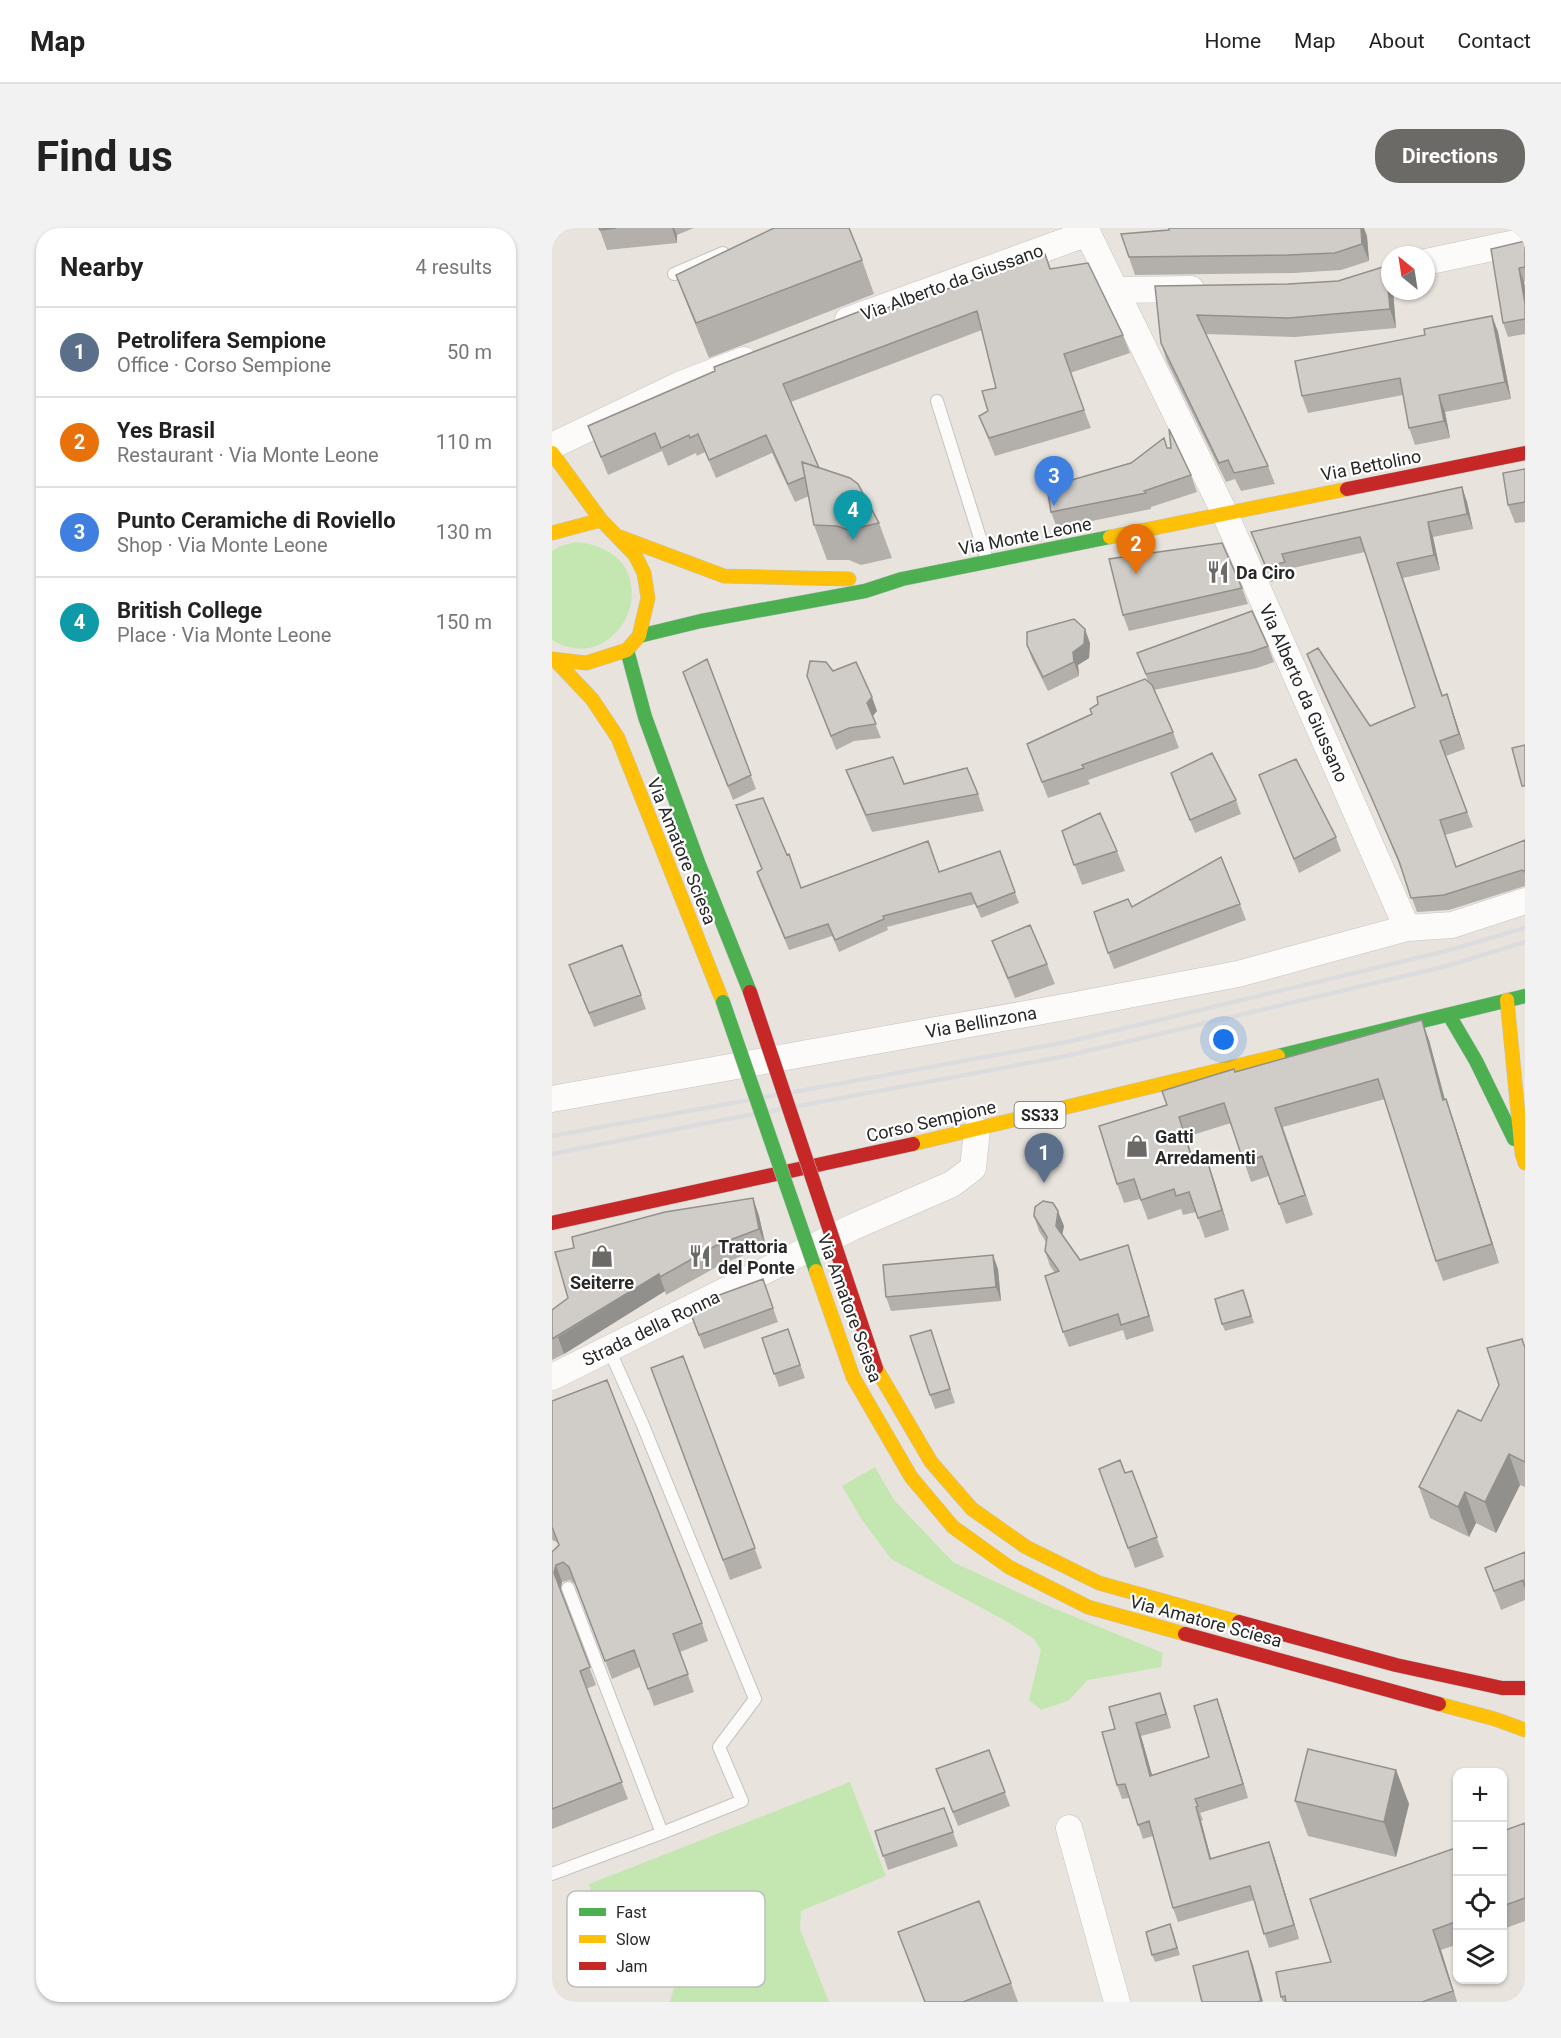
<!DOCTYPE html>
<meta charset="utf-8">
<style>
:root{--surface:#fff;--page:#f2f2f2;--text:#222;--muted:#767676;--line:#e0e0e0;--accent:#6b6a67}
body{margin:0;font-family:Roboto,sans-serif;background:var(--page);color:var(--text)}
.controls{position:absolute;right:18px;bottom:18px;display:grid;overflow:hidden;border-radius:12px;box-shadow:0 2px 4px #0004}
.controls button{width:54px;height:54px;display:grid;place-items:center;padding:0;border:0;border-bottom:2px solid var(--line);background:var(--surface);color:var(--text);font:30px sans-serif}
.compass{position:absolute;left:829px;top:18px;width:54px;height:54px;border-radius:50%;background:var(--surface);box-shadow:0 2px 4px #0004;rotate:330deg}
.you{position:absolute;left:672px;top:812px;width:21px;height:21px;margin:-15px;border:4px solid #fff;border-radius:50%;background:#1a73e8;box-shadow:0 0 0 9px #1a73e833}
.badge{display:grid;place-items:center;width:39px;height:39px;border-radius:50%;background:var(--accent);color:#fff;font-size:20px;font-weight:700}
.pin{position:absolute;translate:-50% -50px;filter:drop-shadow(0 2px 3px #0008)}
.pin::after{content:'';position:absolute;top:32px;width:21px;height:18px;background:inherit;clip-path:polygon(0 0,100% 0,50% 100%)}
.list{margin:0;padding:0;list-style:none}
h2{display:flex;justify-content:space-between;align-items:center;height:78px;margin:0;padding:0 24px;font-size:26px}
h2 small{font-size:20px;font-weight:400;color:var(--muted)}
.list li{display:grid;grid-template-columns:39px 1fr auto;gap:18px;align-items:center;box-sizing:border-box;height:90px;padding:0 24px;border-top:2px solid var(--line)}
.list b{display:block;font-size:22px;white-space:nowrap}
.list p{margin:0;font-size:20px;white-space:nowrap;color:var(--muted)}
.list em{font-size:20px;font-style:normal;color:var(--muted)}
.icon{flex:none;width:33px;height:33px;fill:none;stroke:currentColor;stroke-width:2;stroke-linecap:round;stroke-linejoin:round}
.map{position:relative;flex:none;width:973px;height:1774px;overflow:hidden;border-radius:24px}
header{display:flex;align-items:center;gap:36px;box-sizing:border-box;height:84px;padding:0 30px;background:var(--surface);border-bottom:2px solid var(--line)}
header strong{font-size:28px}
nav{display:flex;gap:33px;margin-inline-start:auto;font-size:21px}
.intro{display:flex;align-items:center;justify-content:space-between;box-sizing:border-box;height:144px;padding:0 36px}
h1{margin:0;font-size:42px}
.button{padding:15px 27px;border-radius:24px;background:var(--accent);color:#fff;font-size:21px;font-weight:700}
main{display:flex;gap:36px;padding:0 36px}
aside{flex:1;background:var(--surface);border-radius:24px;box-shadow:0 2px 4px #0004}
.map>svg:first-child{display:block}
</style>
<header>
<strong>Map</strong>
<nav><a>Home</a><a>Map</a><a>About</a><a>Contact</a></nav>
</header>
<div class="intro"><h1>Find us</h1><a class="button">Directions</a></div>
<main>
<aside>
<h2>Nearby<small>4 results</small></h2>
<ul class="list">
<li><span class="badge" style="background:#5c6f8a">1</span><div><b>Petrolifera Sempione</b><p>Office · Corso Sempione</p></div><em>50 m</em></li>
<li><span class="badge" style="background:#e8710a">2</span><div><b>Yes Brasil</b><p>Restaurant · Via Monte Leone</p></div><em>110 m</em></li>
<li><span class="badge" style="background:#3f7fe0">3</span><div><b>Punto Ceramiche di Roviello</b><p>Shop · Via Monte Leone</p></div><em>130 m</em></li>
<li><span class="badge" style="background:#0f9aa8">4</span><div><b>British College</b><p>Place · Via Monte Leone</p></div><em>150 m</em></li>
</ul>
</aside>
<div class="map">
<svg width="973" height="1774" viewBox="0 0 973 1774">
<rect width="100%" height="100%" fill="#e8e4dd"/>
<path fill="#c4e7b2" d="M24,314c101,10 48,141 -24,98v-89l8,-5z
M323,1239l19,33 59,62 88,41 122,50 -2,14 -73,13 -20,21 -27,9 -12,-10 12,-50 -7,-11 -30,-19 -113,-61 -29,-39 -20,-34z
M298,1554l36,94 -85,35 -1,18 29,73h-159l14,-49 -69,29 -26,-98z"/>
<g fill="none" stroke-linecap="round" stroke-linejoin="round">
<g stroke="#c4c3c3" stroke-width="14">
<path id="lane" d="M122,46l49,-21
M385,173l50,159
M16,1360l94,245 80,-32 -23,-54 36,-48 -113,-276 -33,-74
M0,1646l110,-41"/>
</g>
<g stroke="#c4c3c3" stroke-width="27">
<path id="street" d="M533,0l140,286 182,414
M874,34l99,-21
M563,62l76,-1
M296,92l240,-87
M0,218l127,-61 65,-25
M0,871l518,-93 168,-32 169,-46 45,-3 73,-24
M0,1149l301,-150 99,-43 21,-16 4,-38
M517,1600l48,174"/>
</g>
<g stroke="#c4c3c3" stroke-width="15">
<path id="fast" d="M87,408l62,-15 164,-30 37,-12 208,-42
M75,422l18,67 53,145 52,130
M897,787l27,46 38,78
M726,828l247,-60"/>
</g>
<g stroke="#c4c3c3" stroke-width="15">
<path id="slow" d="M0,225l49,67 34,35 9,18 4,25 -9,38 -12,14 -41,13 -34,-4
M0,305l49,-13
M68,309l104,39 125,3
M558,309l237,-48
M4,433l36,38 26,39 105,264
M955,772l15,154 3,9
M361,916l365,-88
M324,1140l55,94 41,47 54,38 73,36 140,39
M301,1149l58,100 42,50 56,40 79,40 97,27
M887,1476l56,15 30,11"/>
</g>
<g stroke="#c4c3c3" stroke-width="15">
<path id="jam" d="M795,261l178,-36
M0,995l361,-79
M687,1394l157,43 106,23h23
M633,1406l254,70"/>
</g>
<use href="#lane" stroke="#fcfbfa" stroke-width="12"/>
<use href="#street" stroke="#fcfbfa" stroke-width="26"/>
<use href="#fast" stroke="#4caf50" stroke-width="14"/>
<use href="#slow" stroke="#ffc107" stroke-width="14"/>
<use href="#jam" stroke="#c62828" stroke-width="14"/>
<path stroke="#dcdcde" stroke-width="4.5" d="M0,908l515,-94 379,-91 79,-23
M0,926l160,-32 354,-66 381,-90 78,-24"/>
<g stroke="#c4c3c3" stroke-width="15" stroke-linecap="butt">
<path id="fast-bridge" d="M171,774l93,269"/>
</g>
<g stroke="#c4c3c3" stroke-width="15" stroke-linecap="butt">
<path id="slow-bridge" d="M264,1043l37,106"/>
</g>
<g stroke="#c4c3c3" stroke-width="15" stroke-linecap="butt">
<path id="jam-bridge" d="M198,764l126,376"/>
</g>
<use href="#fast-bridge" stroke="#4caf50" stroke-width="14"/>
<use href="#slow-bridge" stroke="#ffc107" stroke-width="14"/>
<use href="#jam-bridge" stroke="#c62828" stroke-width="14"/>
</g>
<path fill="#b3b0ac" d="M47,0h95l-17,7v8l-70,7z
M617,2l198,6 2,25 -28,9 -47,3 -159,2 -14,-41z
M973,13v40l-1,1 1,6v46l-17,3 -5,-14 20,-81z
M493,26l6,15 72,66 7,18 -60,20 21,55 -96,28 -16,-40 9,-5 8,-23 -14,-58 -191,72 28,66 60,55 13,35 -31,7 -12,-5h-22l-13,-35 -5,-29 -14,6 -23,-49 -56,25 -11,-26 -8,4 -1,-3 -28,13 -6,-15 -54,24 -20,-49 294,-116 57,-18z
M310,32l12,34 -165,64 -20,-49 -13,-34z
M834,38l4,11v14h3l3,37 -101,9 -89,-3 62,132 7,18 -34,7 -6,-12 -9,3 -59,-120 -6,-19 -6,-57 133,-2 50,-3z
M940,88l6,16 13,67 -66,13 5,26 -35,7 -6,-17 -6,-33 -95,18 -6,-17 123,-61z
M615,220l24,27 6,17 -46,15v2l-94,19 -6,-16 80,-49z
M973,241v53l-10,1 -7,-18z
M910,259l5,15 6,27 -40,8 7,33 -37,8 40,118 4,-2 18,55 -19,7 27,71 -28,8 11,32 69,-27v46l-76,24 -32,2 -15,-41 -27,-65 -62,-137 -6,-15 63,72 45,-19 -50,-155 -77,17 2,7 -19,6 -20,-50z
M690,360l6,16 -119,27 -6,-16z
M538,415l-1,15 -11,7 1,11 -31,15 -16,-32 -5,-14z
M716,418l6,16 -17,6 -103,22 19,42 6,16 -91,32 2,4 -42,14 -21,-54 65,-30 56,-33 -11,-28z
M155,431l49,130 -23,11 -45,-115z
M281,443l44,40 -5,5 9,22 -27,3 -18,9 -29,-74z
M294,542l58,14 74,10 6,17 -112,21 -20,-46z
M619,545l65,27 5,14 -46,19z
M707,547l77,62 5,14 -42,22z
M184,577l66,83 137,-16 61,-21 19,52 -38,15 -6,-14 -88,23 1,3 -49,22 -7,-16 -43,14 -28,-66 -4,-12 5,-3z
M510,603l55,20 8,20 -43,14z
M688,676l6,16 -132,49 -6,-16 24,-46z
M440,713l55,23 8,20 -40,14z
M70,717l24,64 -52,18 -25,-62z
M877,812l16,59 8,20 46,144 -56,18 -7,-20 -51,-162 -102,28 30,88 -27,9 -17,-48 -18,6 -20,-59 -45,14 9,27 12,-4 22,70 -24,8 -9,-26 -13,3 -2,-6 -33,11 -8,-21 -16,4 -7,-19 50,-79 68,-33z
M201,970l6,18 7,31 -42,16 -58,32 -1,-4 -101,63 -12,6v-50z
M482,988l30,10 -2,9 18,25 48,-15 26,86 -28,9 -3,-10 -54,17 -6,-15 -8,-59 -5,-7 -5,-15 1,-9 -7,-11z
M446,1041l3,32 -110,10 -5,-14z
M211,1051l15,43 -74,27 -15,-40z
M694,1069l8,26 -29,8 -3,-7z
M236,1101l17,49 -26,9 -17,-49z
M379,1102l24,73 -20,6 -5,-14z
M970,1111l3,7v141l-5,-2 -24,48 -20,-10 -7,14 -39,-19 -11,-31 62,-66z
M131,1128l79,212 -32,12 -79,-212z
M0,1173l150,222 6,18 -28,11 14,40 -40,14 -14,-39 -28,12 -36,-94 -6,-5 -8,2 -2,8 36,95 -10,4 42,110 -76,30v-278h1l6,-6 -2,-3 -5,-2z
M547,1241l26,4 7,-2 32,86 -29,11z
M973,1324v48l-24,10 -16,-42z
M608,1465l11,35 -30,8 11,39 57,-18 8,-58 31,99 -48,15 3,7 -2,1 10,38 63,-3 25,83 -30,9 -15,-48 -76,22 -5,-14 -20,-72 -10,3 -14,-41 -7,1 -5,-14 -2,-56z
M437,1522l21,56 -52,20 -22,-57z
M844,1542l13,34 -13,53 -88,-21 -13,-35z
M392,1580l14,38 -70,24 -13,-39z
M973,1595v98l-22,8v-98z
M906,1619v97l-17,6 16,52h-174l-2,-5 50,-35z
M346,1704l113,51 7,19h-93z
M621,1704l7,23 -25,7 -3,-7z"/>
<path fill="#92908c" d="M120,0h2l3,7v8z
M809,0h3l3,8 2,25 -7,-17z
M834,38l4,11v14h3l3,37 -6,-19z
M967,40l5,14 1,6v16z
M940,88l6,16 13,67 -6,-17z
M887,167l6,17 5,26 -6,-17z
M910,259l5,15 6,27 -6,-15z
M876,294l5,15 7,33 -6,-15z
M533,401l5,14 -1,15 -11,7 1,11 -5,-14 -1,-10z
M895,466l5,15 13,40 -6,-15z
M320,469l5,14 -5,6 -5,-14z
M870,792l7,20 21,80 -7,-20z
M894,871l7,20 46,144 -7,-19z
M627,889l7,20 15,47 -7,-19z
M655,932l7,20 15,50 -7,-20z
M201,970l6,18 7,31 -7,-18z
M506,983l6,15 -3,15 -5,-15z
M576,1017l5,16 21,70 -5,-15z
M441,1027l5,14 3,32 -5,-14z
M107,1046l6,17 -101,63 -6,-17z
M957,1226l11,31 -24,48 -11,-31z
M913,1264l11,31 -7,14 -11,-30z
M4,1337l6,17 -2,9 -6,-18z
M608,1465l5,14 6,21 -5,-14z
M665,1471l5,14 26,85 -5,-14z
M584,1495l5,13 15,53 -6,-13z
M844,1542l13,34 -13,53 -12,-35z
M644,1579l5,14 14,52 -5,-14z
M717,1614l5,14 25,83 -5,-14z
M881,1702l8,20 16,52 -4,-11z
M696,1723l5,14 10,37 -2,-1z"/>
<path fill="#d0cdc8" stroke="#92908c" stroke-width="1.5" d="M47,0h17l-16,2z
M222,0h75l13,32 -166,63 -20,-48z
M617,0h192l1,16 -27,9 -47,2 -159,2 -8,-23 48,-4z
M973,13v26l-6,1 6,36v15l-22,4 -12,-74z
M493,26l5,15 38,-6 35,72 -59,19 20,56 -95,28 -10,-22 9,-5 -6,-20 14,-3 -19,-77 -194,73 36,84 -17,-6 3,15 -17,7 -22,-49 -57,25 -11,-26 -8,4 -1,-3 -28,13 -6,-15 -54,24 -13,-31 127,-55 -1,-4 165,-63 3,6 55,-22 2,4z
M834,38l4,43 -101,9 -92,-3 71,151 -34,7 -6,-13 -9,3 -58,-120 -6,-57 133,-2 50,-3z
M940,88l13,66 -66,13 5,26 -35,7 -9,-50 -98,18 -7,-35 130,-26 -1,-6z
M617,201l22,46 -47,16 2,2 -95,19 -4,-25 84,-24 33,-25 3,10h4z
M250,234l48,16 8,6 21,39 -31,7 -11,-4 -23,-1z
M973,241v33l-17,3 -5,-32z
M910,259l5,27 -39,8 6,33 -37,8 45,133 5,-2 12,40 -19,7 27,71 -27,8 16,47 69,-27v32l-3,-2 -78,25 -33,3 -12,-37 -30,-69 -62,-138 11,-6 52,78 45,-19 -55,-170 -78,17 3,8 -19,5 -15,-35z
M670,315l20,45 -119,27 -14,-56z
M700,383l16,35 -17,6 -105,22 -9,-21z
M522,391l11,10 -1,15 -11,8 1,10 -31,15 -16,-32v-13z
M155,431l44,116 -23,11 -45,-114z
M258,433l16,1 7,9 23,-9 16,35 -5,6 9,21 -27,4 -18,8 -24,-60z
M593,451l7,6 21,47 -91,33 2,3 -42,14 -15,-38 65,-30 -2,-5 8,-5 -1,-7z
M973,517v41h-3l-10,-38z
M660,525l24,47 -46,20 -19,-47z
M341,529l11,27 63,-16 11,26 -112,21 -20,-45z
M744,531l40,78 -42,22 -35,-84z
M211,570l24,57 2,-1 12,34 127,-47 11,31 61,-21 15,41 -38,15 -6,-14 -88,23 1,3 -49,21 -7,-16 -43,14 -28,-66 5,-3 -26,-64z
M548,585l17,38 -43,14 -12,-34z
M669,629l19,47 -132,49 -14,-41 34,-13 4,8z
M478,697l17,39 -39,14 -16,-37z
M70,717l19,50 -52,18 -20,-48z
M870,792l21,80 3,-1 46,145 -56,17 -58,-182 -103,29 30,87 -26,9 -17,-48 -18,7 -20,-60 -45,14 15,48 13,-5 15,50 -24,8 -9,-26 -13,4 -2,-7 -33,11 -7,-21 -17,5 -18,-58 68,-21 -5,-14 72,-22 1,3z
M201,970l6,31 -42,16 -57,32 -1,-3 -107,65v-29l16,-12 -13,-46 19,-4 -2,-11 93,-25z
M491,973l10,2 5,8 -2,15 24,34 48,-15 21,71 -28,9 -3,-11 -55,18 -18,-56 14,-5 -14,-20 2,-14 -13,-21 1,-9z
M441,1027l3,32 -110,10 -3,-32z
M211,1051l10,29 -74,27 -10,-26 22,-11z
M691,1062l8,26 -29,8 -7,-25z
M236,1101l12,36 -26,9 -12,-36z
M379,1102l19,59 -20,6 -20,-59z
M970,1111l3,9v114l-16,-8 -24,48 -20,-10 -7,15 -39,-20 39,-77 23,11 18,-36 -12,-37z
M131,1128l72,192 -32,12 -72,-192z
M55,1152l95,243 -29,11 15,40 -40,15 -14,-39 -29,11 -36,-94 -6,-5 -7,3 -2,8 36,94 -10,4 42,111 -70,27v-258h1l6,-6 -7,-18v-126z
M568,1232l5,13 7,-2 25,66 -29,11 -29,-79z
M973,1324v36l-2,-8 -29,11 -9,-23z
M608,1465l6,21 -30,9 14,53 59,-19 -15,-51 23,-7 26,85 -48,15 3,7 -2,1 14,52 59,-17 25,83 -30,9 -14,-48 -77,22 -24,-87 -11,4 -13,-41 -8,1 -15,-53 13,-3 -6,-22z
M756,1521l88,21 -12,52 -89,-21z
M437,1522l16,42 -52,20 -17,-43z
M392,1580l9,24 -70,24 -8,-25z
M973,1595v75l-22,8v-75z
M906,1619v74l-25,9 20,61 -31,11h-136l-1,-6 -4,1 -5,-25 55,-10 -21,-63z
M427,1673l32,82 -48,19h-38l-27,-70z
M618,1696l7,24 -25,7 -6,-23z
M696,1723l13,50 -4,1h-55l-9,-36z"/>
<defs>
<g id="restaurant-bare" transform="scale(1.8)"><path d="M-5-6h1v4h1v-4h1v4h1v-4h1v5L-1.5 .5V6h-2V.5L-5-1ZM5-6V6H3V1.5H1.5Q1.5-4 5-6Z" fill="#6b6a67" stroke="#fff" stroke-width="2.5" paint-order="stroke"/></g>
<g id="shop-bare" transform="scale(1.8)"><path d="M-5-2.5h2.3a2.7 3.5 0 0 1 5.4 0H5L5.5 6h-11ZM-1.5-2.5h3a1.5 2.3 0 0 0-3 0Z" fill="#6b6a67" stroke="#fff" stroke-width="2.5" paint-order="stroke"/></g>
</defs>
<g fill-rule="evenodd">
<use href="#restaurant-bare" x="666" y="344"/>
<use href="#shop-bare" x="585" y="918"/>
<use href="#shop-bare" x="50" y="1028"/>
<use href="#restaurant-bare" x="148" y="1028"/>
</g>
<g text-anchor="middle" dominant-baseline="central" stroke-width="4.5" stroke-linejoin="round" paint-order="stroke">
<rect fill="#fff" stroke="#686868" stroke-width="1.5" x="462.5" y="874" width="51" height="26" rx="4.5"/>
<g font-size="16" font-weight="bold" fill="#282828">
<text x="488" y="887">SS33</text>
</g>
<g font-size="18" fill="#282828" stroke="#fff">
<text transform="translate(400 54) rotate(-20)">Via Alberto da Giussano</text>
<text transform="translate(819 237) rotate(-11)">Via Bettolino</text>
<text transform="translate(473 308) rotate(-11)">Via Monte Leone</text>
<text transform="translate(752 465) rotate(66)">Via Alberto da Giussano</text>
<text transform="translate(130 623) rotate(68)">Via Amatore Sciesa</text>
<text transform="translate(429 794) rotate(-10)">Via Bellinzona</text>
<text transform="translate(379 893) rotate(-13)">Corso Sempione</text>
<text transform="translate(298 1080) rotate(70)">Via Amatore Sciesa</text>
<text transform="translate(99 1100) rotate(-26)">Strada della Ronna</text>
<text transform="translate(654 1393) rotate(15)">Via Amatore Sciesa</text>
</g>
<g font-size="18" font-weight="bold" fill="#282828" stroke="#fff" text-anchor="start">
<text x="684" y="344">Da Ciro</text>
<text x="603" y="908">Gatti<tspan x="603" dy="21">Arredamenti</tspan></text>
<text x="166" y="1018">Trattoria<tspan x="166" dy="21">del Ponte</tspan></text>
<text x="50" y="1054" text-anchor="middle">Seiterre</text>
</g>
</g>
<rect x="15" y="1663" width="198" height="96" rx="9" fill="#fff" stroke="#bebebe" stroke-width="1.5"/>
<rect x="27" y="1680" width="27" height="8" fill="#4caf50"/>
<rect x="27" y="1707" width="27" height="8" fill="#ffc107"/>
<rect x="27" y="1734" width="27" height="8" fill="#c62828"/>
<g font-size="16" fill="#282828">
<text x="64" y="1690">Fast</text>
<text x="64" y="1717">Slow</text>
<text x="64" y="1744">Jam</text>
</g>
</svg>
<div class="controls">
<button>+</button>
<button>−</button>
<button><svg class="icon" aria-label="locate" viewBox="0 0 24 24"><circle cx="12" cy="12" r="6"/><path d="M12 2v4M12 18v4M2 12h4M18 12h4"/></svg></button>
<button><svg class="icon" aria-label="layers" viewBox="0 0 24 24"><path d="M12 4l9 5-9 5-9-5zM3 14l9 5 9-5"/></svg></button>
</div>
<svg class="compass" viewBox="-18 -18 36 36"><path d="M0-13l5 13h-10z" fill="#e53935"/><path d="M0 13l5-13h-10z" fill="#767676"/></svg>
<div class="you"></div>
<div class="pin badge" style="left:492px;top:955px;background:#5c6f8a">1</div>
<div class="pin badge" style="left:584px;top:346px;background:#e8710a">2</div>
<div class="pin badge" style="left:502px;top:278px;background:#3f7fe0">3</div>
<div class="pin badge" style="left:301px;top:312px;background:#0f9aa8">4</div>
</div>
</main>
